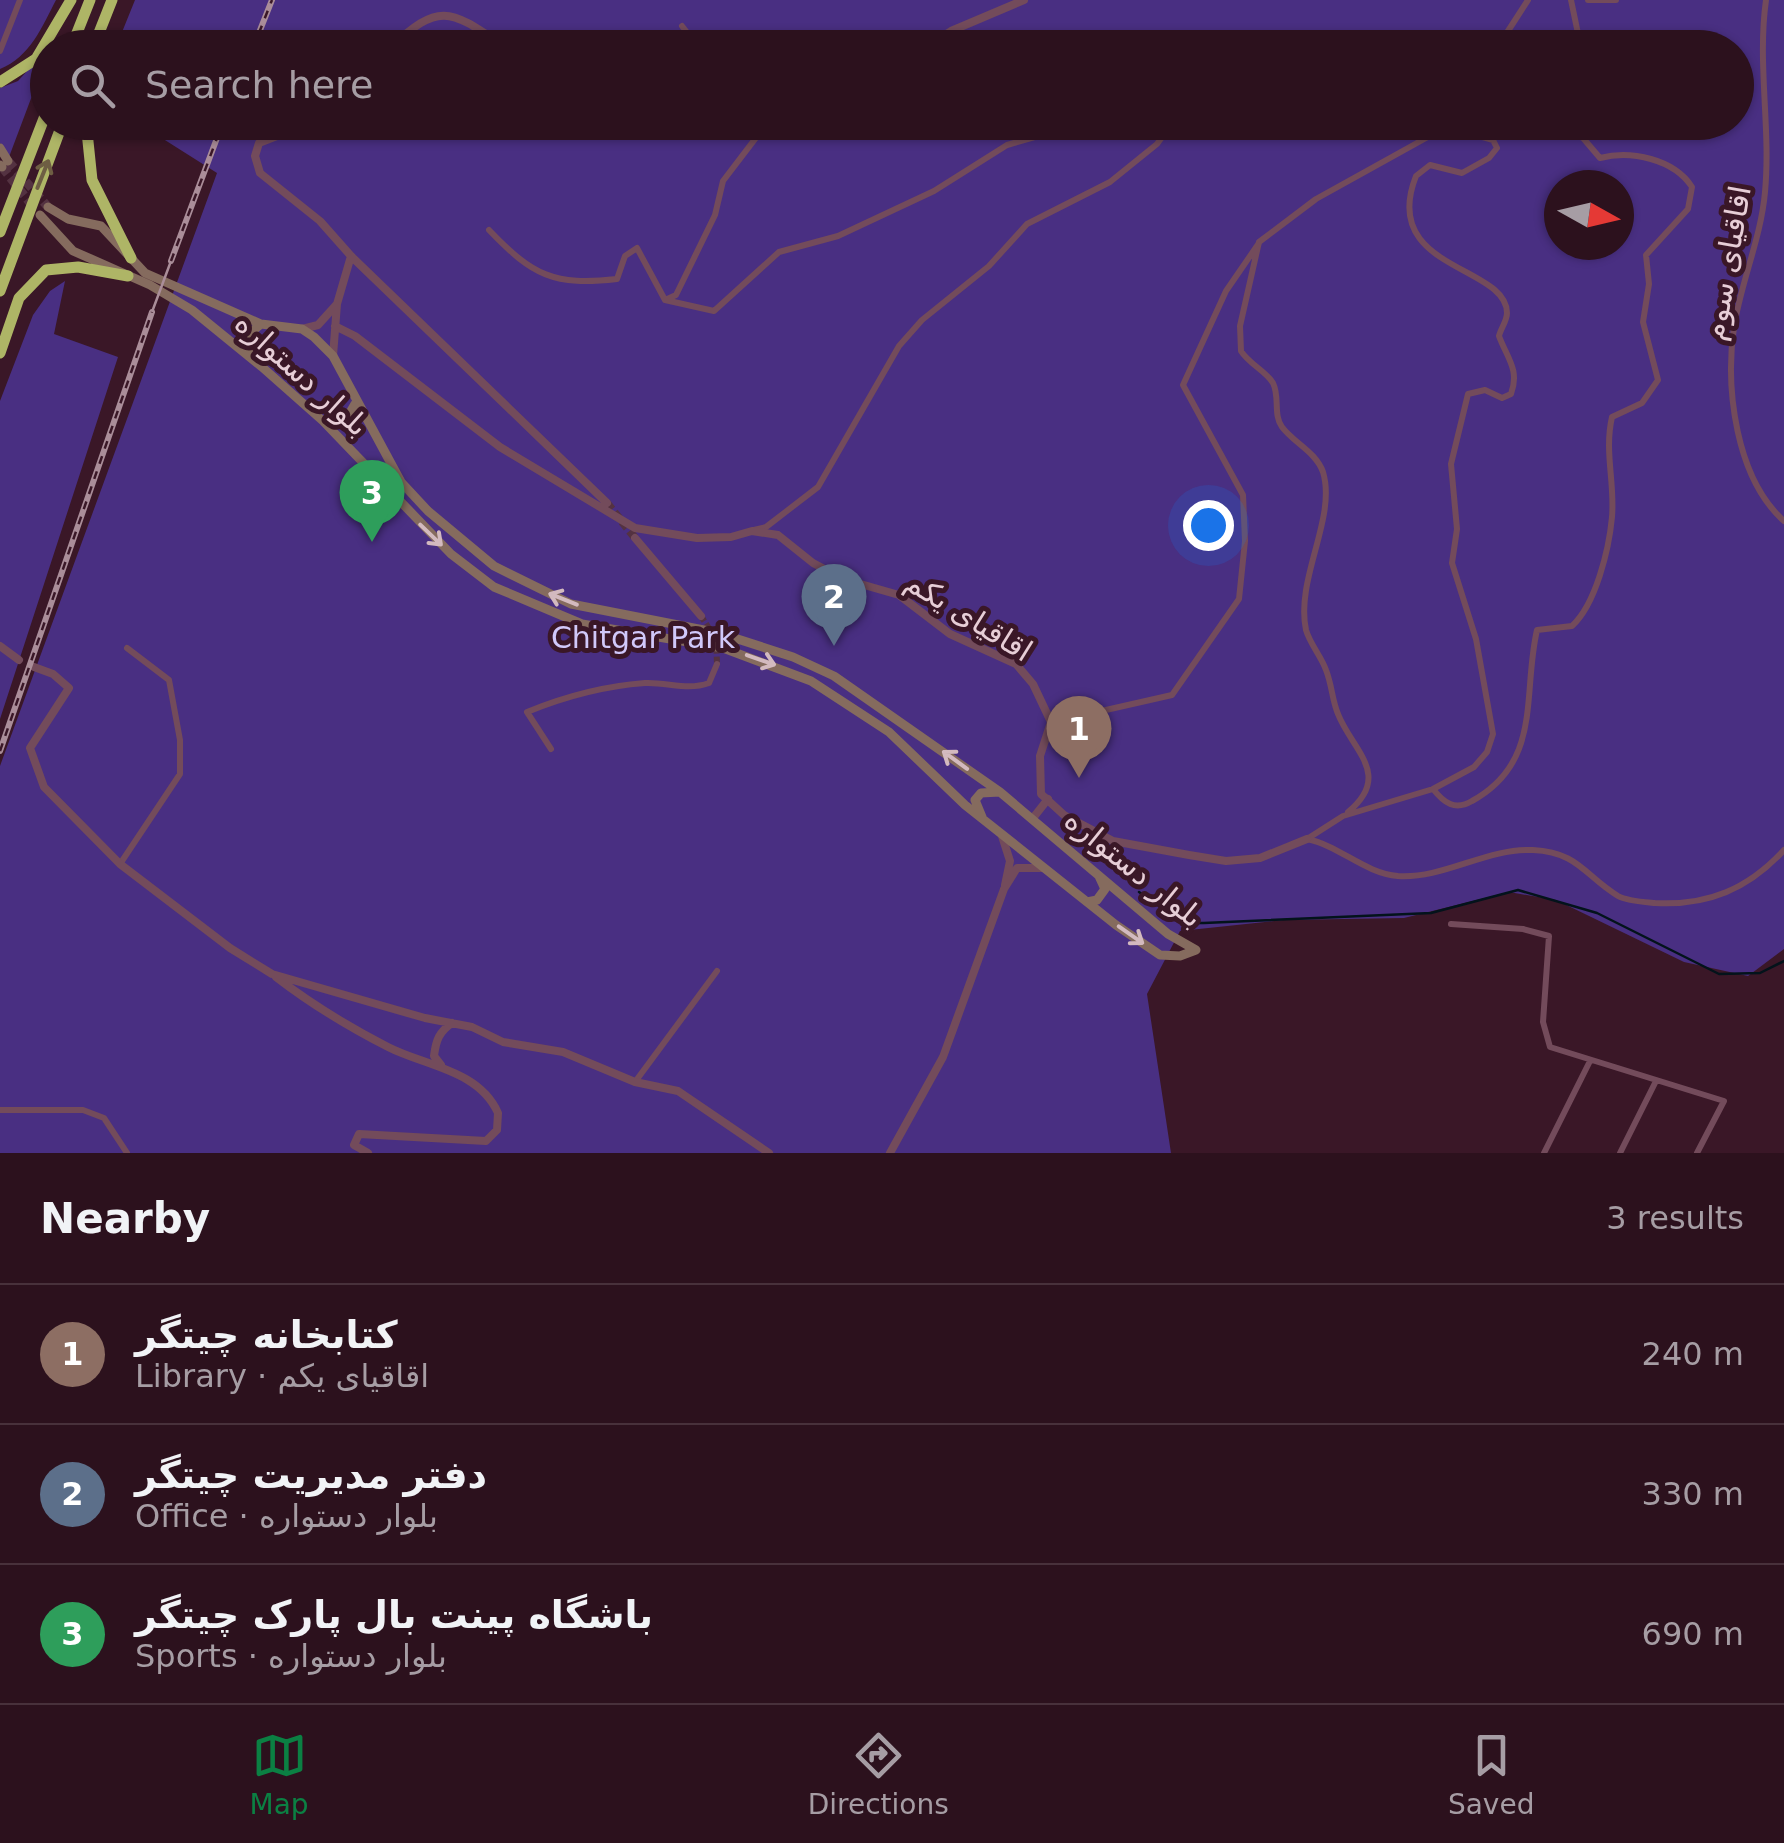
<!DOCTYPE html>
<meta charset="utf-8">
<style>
:root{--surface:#2c111d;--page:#381f2a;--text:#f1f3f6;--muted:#a69da4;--line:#48313b;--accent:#0b8043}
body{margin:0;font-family:"DejaVu Sans",Vazirmatn,sans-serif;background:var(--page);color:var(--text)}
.compass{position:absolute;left:1544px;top:170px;width:90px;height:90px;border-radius:50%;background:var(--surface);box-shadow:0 2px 8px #0004;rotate:98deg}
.you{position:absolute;left:1208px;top:525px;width:35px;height:35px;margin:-25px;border:8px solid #fff;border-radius:50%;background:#1a73e8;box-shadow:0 0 0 15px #1a73e833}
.badge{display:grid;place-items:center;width:65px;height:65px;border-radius:50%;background:var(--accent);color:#fff;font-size:32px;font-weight:700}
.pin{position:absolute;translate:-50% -82px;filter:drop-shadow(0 2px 5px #0008)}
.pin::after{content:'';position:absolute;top:52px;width:35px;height:30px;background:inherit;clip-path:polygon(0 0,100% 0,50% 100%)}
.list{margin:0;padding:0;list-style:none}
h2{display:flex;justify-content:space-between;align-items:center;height:130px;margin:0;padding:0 40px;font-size:42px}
h2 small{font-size:32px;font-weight:400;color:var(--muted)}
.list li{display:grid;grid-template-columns:65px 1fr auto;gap:30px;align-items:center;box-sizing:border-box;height:140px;padding:0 40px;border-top:2px solid var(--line)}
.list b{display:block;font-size:38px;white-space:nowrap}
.list p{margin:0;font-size:32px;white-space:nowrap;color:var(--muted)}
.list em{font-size:32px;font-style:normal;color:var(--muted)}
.icon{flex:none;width:55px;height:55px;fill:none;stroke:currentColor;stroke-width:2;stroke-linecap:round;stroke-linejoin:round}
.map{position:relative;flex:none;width:1784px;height:1153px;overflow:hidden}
.search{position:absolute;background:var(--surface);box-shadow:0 2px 8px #0004;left:30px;right:30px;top:30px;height:110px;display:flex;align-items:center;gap:25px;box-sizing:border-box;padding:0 35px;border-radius:55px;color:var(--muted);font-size:38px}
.sheet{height:550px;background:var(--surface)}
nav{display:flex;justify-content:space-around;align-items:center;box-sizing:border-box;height:140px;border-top:2px solid var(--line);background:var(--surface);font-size:28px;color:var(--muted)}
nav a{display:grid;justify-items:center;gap:5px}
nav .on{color:var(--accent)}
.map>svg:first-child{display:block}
</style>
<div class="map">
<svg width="1784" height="1153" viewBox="0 0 1784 1153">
<rect width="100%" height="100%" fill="#3a1727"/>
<path fill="#492f82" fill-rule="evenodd" d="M0,0h56c-14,27 -26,57 -56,69z
M135,0h1649v949l-36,27 -64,-14 -128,-62 -47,-8 -105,26 -121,2 -103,11 -33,63 24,159h-1171v-387l217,-593 -79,-50 1598,-1v-74l-1620,-1zM1559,185h60v60h-60z
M47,49v7l-38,101 -9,-14v-55l18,-7z
M65,281l-11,53 64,23 -118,362v-318l33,-86 17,-24z"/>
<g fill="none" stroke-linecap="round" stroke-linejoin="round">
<path stroke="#03131b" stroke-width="2.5" d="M1139,892l45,31h20l227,-10 87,-23 79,23 122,61 41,-1 24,-12"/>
<path stroke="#543241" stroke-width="6" stroke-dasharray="6 3" stroke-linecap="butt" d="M701,616l15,23 1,25"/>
<path stroke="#543241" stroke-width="8" stroke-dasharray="8 4" stroke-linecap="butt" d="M607,503l28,35"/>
<path stroke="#543241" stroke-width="9" stroke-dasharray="9 4.5" stroke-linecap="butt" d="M8,161l40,46
M2,167l32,41"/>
<path stroke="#734b5b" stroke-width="6" d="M1571,0l10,48
M1588,0h28
M1766,0c-9,64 5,128 -1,192 -4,46 -24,90 -31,135 -9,62 2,151 50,194
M682,26l17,22
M1497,48l31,-48
M0,51l20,-51
M489,230c44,46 65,56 128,49l8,-23 12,-8 28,52 11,-5 39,-80 8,-34 45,-59
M665,300l49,11 65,-59 59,-16 96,-45 73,-46 81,-23
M754,530l12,-3 52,-40 81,-141 23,-26 67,-54 38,-42 83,-42 47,-38 16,-22
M1075,717l97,-22 67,-96 6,-58 -2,-46 -60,-110 43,-94 33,-48
M551,749l-24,-37c39,-16 77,-26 118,-29 23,-1 42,8 64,0l8,-19
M1433,789l41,-22 13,-15 6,-18 -17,-95 -24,-76 5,-34 -6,-65 17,-70 17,-4 17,8 9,-4c9,-24 -4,-36 -12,-58 2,-8 8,-15 8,-23 0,-48 -128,-43 -91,-137l14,-11 32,8 27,-15 8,-10 -4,-8 -24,-7 -11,-11
M1348,812c45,-37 4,-62 -10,-98 -6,-14 -6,-29 -12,-44 -5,-14 -16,-26 -20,-40 -11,-51 31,-112 17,-158 -7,-20 -29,-29 -41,-45 -9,-12 -2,-30 -9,-44 -7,-12 -24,-19 -32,-32l-1,-25 19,-84 57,-43 110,-61 18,-16
M1307,839l36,-23 90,-27c11,14 22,22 39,12 71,-39 50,-107 65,-171l35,-4c24,-22 37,-77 40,-109 3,-35 -8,-65 0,-100l30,-14 16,-23 -15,-58 6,-38 -3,-29 42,-46 4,-22c-18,-28 -61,-37 -92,-29l-17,-20 -33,-16
M1307,839c33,7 57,34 91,37 46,3 88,-28 135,-26 45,2 52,26 85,46 9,5 26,6 37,7 53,3 93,-14 129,-53
M120,864l60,-90v-34l-11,-60 -42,-32
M1451,924l72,5 26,7 -6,86 7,25 174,54 -27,52
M635,1082l82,-111
M0,1110h83l21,8 23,35
M1544,1153l45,-90
M1620,1153l36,-72"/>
<path stroke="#734b5b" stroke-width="8" d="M390,48c51,-48 60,-38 117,0
M925,48l26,-17 73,-31
M313,122l-54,21 -4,13 5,17 60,48 31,35 -14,48
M351,256l256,247
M335,326l20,10 145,111 135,81 62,10 34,-1 21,-6 26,4 35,28 30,16 56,16 51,39 66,30 17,20 18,38 -11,34 1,38 23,21 49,26 76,14 37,6 34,-3 47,-19
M302,329l16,-4 19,-21 -4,52
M635,538l66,78
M0,646l19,14
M34,667l19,7 16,14 -39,60 14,39 76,77 110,84 42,26 153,44 47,9 31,15 60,10 72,30 43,9 91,62
M1033,818l15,-19
M1002,836l8,25 -5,24
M276,977c35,27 73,50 112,70 37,19 91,23 110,66l-1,17 -11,11 -127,-7 -5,11 14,8
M441,1065l-7,-9c2,-16 5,-24 18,-33
M890,1153l53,-96 61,-168 13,-21h27"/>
<path stroke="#856b5e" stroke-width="9" d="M0,148l8,13
M0,165l2,2
M48,207l20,12 33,7 44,47 116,51 41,5 12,8 19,19 68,126 27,29 66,55 77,38 148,29 74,24 41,19 166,116 168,142 28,16
M40,215l33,36 77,34 42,25 70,57 61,54 128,133 43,33 88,37 141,24 88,33 78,51 76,73 151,120 44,30 20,1 16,-6
M252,355l-8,-17 17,-14
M325,422l19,1 11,-19
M982,817l-7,-17 6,-7 19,-1
M1087,902l10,-2 8,-11 -6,-13"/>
<path stroke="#aeb566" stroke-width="11" d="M71,48l19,-48
M93,48l19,-48
M0,82l36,-23 35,-59
M86,122l6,58 39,78
M0,232l48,-124
M0,291l63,-169
M0,353l19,-55 27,-28 32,-3 50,9"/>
<path stroke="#aa8d99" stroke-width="2.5" d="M152,312l19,-51"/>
<g stroke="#aa8d99" stroke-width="6">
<path id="rail" d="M253,48l19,-48
M171,261l52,-139
M0,751l152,-439"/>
</g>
<use href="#rail" stroke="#3a1727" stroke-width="2.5" stroke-dasharray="8" stroke-linecap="butt"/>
</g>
<defs><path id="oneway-shaft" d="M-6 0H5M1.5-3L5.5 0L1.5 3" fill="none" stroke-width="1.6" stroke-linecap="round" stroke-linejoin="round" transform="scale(2.5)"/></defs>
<use stroke="#6e5e43" href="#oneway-shaft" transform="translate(43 174) rotate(-68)"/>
<g stroke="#d3babf">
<use href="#oneway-shaft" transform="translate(431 535) rotate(44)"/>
<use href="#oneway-shaft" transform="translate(563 599) rotate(-158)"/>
<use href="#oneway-shaft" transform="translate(761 660) rotate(19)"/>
<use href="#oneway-shaft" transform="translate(955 760) rotate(-144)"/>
<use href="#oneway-shaft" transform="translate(1131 935) rotate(35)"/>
</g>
<g text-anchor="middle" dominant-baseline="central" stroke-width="10" stroke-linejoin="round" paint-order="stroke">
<g font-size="30" fill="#e7ced7" stroke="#3a1727">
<text transform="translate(1727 263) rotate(-80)">اقاقیای سوم</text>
<text transform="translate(302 374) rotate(42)">بلوار دستواره</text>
<text transform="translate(969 616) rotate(32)">اقاقیای یکم</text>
<text transform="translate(1134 868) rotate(39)">بلوار دستواره</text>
</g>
<g font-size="30" fill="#d1c8fa" stroke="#3a1727">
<text x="643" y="637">Chitgar Park</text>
</g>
</g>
</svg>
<svg class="compass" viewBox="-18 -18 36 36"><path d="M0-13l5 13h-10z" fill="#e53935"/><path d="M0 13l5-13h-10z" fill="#a69da4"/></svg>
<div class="you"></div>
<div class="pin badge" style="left:1079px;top:778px;background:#8d6e63">1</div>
<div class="pin badge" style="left:834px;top:646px;background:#5c6f8a">2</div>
<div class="pin badge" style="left:372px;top:542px;background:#2e9e5b">3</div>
<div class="search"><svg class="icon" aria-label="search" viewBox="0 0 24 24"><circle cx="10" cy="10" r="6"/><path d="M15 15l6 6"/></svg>Search here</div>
</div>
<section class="sheet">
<h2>Nearby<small>3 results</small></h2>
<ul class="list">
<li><span class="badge" style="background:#8d6e63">1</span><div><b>کتابخانه چیتگر</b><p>Library · اقاقیای یکم</p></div><em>240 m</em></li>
<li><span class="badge" style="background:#5c6f8a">2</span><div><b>دفتر مدیریت چیتگر</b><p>Office · بلوار دستواره</p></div><em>330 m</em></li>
<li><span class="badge" style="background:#2e9e5b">3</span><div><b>باشگاه پینت بال پارک چیتگر</b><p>Sports · بلوار دستواره</p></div><em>690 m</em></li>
</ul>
</section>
<nav>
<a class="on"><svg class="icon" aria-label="map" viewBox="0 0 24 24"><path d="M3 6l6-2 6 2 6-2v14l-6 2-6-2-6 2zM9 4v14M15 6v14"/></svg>Map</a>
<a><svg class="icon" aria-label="directions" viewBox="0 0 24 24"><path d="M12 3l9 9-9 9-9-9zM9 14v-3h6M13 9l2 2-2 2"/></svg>Directions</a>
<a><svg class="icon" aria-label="saved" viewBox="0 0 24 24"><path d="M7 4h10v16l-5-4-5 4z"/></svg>Saved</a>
</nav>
